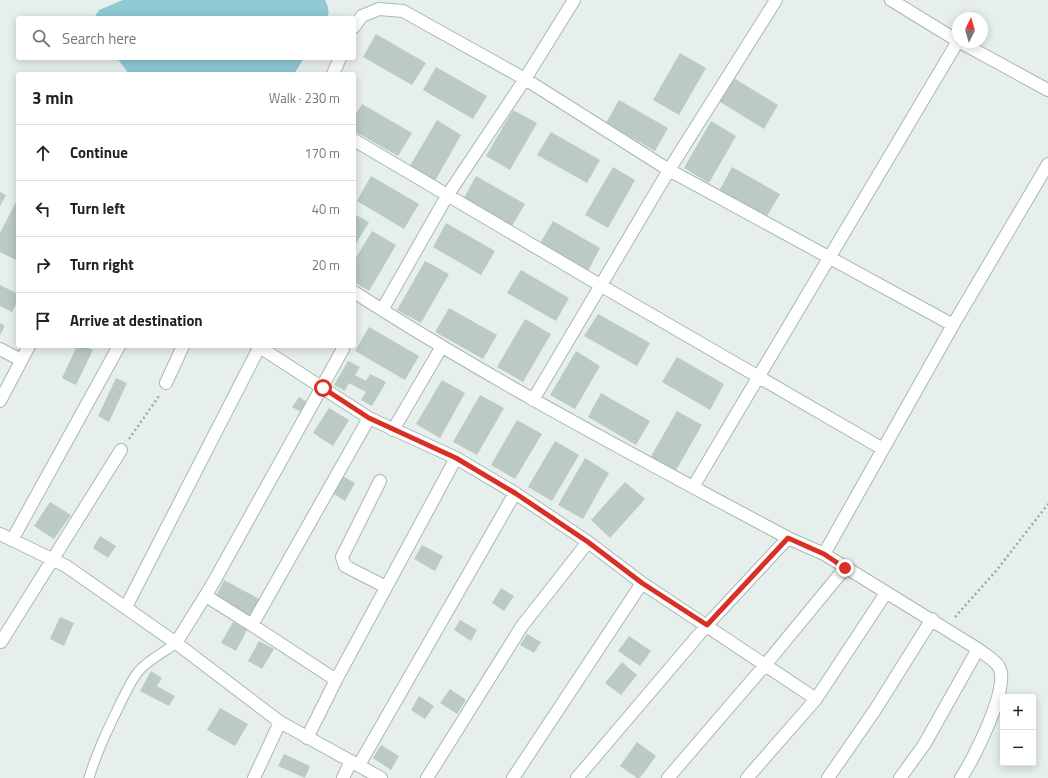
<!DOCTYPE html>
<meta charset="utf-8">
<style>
:root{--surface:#fff;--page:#f6f6f6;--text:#222;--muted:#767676;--line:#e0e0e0}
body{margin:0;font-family:"Titillium Web",sans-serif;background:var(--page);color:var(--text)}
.controls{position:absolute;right:12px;bottom:12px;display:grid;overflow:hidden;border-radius:4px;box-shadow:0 2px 10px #0003}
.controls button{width:36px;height:36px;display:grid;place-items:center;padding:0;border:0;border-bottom:1px solid var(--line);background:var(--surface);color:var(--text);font:20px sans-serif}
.compass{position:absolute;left:952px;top:12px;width:36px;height:36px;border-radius:50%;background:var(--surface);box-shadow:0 2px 10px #0003;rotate:5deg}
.stop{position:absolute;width:12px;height:12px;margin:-9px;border:3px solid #d93025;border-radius:50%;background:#fff}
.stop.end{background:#d93025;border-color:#fff;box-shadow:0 1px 4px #0008}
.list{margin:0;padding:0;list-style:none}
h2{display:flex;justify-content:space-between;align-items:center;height:52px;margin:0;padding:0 16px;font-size:17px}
h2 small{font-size:13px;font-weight:400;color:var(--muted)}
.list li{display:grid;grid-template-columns:26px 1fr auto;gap:12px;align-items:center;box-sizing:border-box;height:56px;padding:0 16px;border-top:1px solid var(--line)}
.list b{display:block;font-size:15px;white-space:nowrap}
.list em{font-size:13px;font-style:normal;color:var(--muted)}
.icon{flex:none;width:22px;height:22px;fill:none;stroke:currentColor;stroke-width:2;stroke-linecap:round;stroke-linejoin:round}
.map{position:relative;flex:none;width:1048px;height:778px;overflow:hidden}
.search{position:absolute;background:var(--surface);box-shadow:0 2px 10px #0003;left:16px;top:16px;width:340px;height:44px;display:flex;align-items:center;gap:10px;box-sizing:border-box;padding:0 14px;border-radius:4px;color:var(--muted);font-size:15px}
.panel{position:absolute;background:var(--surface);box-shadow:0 2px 10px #0003;left:16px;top:72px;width:340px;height:276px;border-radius:4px}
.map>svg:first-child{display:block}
</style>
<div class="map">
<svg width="1048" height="778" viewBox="0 0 1048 778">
<rect width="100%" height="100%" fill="#e6efeb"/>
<path fill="#8ec9d4" d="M123,0h202c3,6 5,12 2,18h-233l5,-8z
M117,58h187l-10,16h-165z"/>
<path fill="#bbcac4" d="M376,34l50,29 -14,22 -49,-28z
M680,53l26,15 -27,47 -26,-15z
M436,67l51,29 -14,23 -50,-29z
M732,77l46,28 -14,24 -47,-29z
M619,100l49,28 -13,23 -49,-28z
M362,104l50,29 -14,23 -44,-25v-14z
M513,110l24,13 -27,47 -24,-14z
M437,120l24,15 -26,46 -25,-15z
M711,121l25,15 -27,47 -25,-15z
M551,132l49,28 -13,23 -50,-28z
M613,167l22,13 -27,48 -23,-13z
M732,167l48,27 -14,24 -47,-27z
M371,176l48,28 -15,25 -47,-28z
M476,176l49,28 -14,24 -48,-28z
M0,192l6,3 -6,11z
M16,202h2v59l-18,-9v-19z
M354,214l15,8 -15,25z
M553,221l47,27 -13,25 -48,-28z
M446,223l49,28 -14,24 -48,-28z
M372,231l24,14 -27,46 -15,-9v-21z
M425,261l24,13 -28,49 -24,-13z
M521,270l48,28 -13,23 -49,-28z
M0,285l18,9v6l-6,12 -12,-6z
M449,308l48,27 -14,24 -48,-27z
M598,314l52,29 -13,23 -53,-30z
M525,319l26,15 -28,48 -26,-15z
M0,323l5,3 -5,9z
M369,327l50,29 -14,24 -50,-29z
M77,346h7l9,4 -17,35 -14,-7z
M576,351l24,15 -25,43 -25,-14z
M677,357l47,27 -14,26 -48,-28z
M348,361l12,6 -5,8 11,6 4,-7 16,8 -14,24 -11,-6 5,-8 -17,-9 -4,8 -11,-6z
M116,378l11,5 -18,39 -11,-6z
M442,380l23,13 -25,45 -24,-14z
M601,393l49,28 -14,24 -48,-28z
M480,395l24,13 -27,47 -24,-13z
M299,397l8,5 -6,10 -9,-5z
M329,408l20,12 -16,26 -20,-13z
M677,411l25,14 -27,47 -25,-14z
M517,420l25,14 -27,45 -24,-14z
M555,441l24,14 -27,46 -24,-14z
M585,458l24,15 -26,46 -25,-14z
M341,475l14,8 -10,18 -13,-8z
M625,482l20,17 -35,39 -19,-18z
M50,502l21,13 -17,24 -20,-13z
M100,536l16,10 -8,12 -15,-10z
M422,545l21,11 -8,15 -21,-12z
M224,580l37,20 -10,16 -35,-20z
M501,588l13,8 -10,15 -12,-8z
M60,617l14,6 -10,23 -14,-7z
M460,620l17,10 -6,11 -17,-11z
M233,622l14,8 -11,21 -15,-8z
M527,634l14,8 -7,11 -14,-8z
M629,636l22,15 -11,15 -22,-15z
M259,641l15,8 -12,20 -14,-8z
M622,662l15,13 -16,20 -16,-12z
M151,671l11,7 -5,8 18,10 -6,10 -29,-15z
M450,689l16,11 -9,14 -17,-11z
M419,696l15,10 -9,13 -14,-9z
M220,708l28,16 -13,22 -28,-16z
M637,742l19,14 -16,22h-3l-17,-12z
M381,745l18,11 -8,14 -18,-12z
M284,754l26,12 -5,12 -27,-12z"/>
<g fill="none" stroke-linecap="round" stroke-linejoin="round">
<g stroke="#a8b8b2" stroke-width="11">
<path id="service" d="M89,778c8,-27 20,-51 32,-76 5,-10 10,-21 17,-30 9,-12 26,-19 38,-29"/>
</g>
<g stroke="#a8b8b2" stroke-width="14">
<path id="minor" d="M891,0l67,41
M354,27l8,-11 17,-7 24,2 122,68 144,91 284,155
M960,42l88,48
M333,74l7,-16
M354,140l246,145 283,164
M354,292c140,90 287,167 434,246l36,16 154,95c6,5 17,11 21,18 12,19 -26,93 -38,111
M382,310l65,-114 78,-117 49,-79
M258,346l111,72 87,40 59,35 73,49 54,41 174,116
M0,349l21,11
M166,383l17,-37
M533,400l136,-230 107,-170
M0,401l29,-55
M393,430l48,-82
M380,481l-38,76 3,9 41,21
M693,487l265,-446
M0,534l66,32 110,77 104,79 101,56
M12,540l107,-194
M824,554l129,-229 95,-161
M206,596l46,29 117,-207
M126,607l134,-261
M252,625l84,55 -29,58
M1,642l120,-192
M176,643l36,-58 131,-236
M336,680l120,-222
M359,765l156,-272
M254,778l26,-56
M343,778l8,-17
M427,778l95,-152 66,-84
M513,778l129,-195
M577,778l130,-153 81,-87
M668,778l98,-114 79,-96
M747,778l69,-79 70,-106
M828,778l47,-68 57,-91
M900,778l24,-33 54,-96"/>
</g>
<path stroke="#86b3a5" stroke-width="2.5" stroke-dasharray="2 3" stroke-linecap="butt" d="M129,439l30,-43
M955,617l41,-46 52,-67"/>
<use href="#service" stroke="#fff" stroke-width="9"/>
<use href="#minor" stroke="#fff" stroke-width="12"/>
</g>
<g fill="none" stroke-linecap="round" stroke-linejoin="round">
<path stroke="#d93025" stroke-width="5" d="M323,388l46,30 87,40 59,35 73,49 54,41 65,42 81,-87 36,16 21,14"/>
</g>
</svg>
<div class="controls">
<button>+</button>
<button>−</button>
</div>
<svg class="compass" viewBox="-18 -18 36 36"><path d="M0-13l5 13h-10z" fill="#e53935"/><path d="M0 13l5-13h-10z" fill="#767676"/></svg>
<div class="stop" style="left:323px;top:388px"></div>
<div class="stop end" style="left:845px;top:568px"></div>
<div class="search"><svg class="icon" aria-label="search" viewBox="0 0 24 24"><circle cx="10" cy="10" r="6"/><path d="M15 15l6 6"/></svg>Search here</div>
<section class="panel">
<h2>3 min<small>Walk · 230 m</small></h2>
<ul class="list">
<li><svg class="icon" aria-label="ahead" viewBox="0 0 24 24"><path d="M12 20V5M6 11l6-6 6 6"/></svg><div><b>Continue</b></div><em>170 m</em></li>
<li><svg class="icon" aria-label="left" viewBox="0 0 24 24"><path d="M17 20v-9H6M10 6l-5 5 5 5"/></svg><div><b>Turn left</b></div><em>40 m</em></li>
<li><svg class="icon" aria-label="right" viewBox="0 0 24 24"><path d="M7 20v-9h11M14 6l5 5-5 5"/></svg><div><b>Turn right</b></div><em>20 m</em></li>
<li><svg class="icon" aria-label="arrive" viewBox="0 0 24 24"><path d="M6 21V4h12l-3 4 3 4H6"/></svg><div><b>Arrive at destination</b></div></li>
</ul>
</section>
</div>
